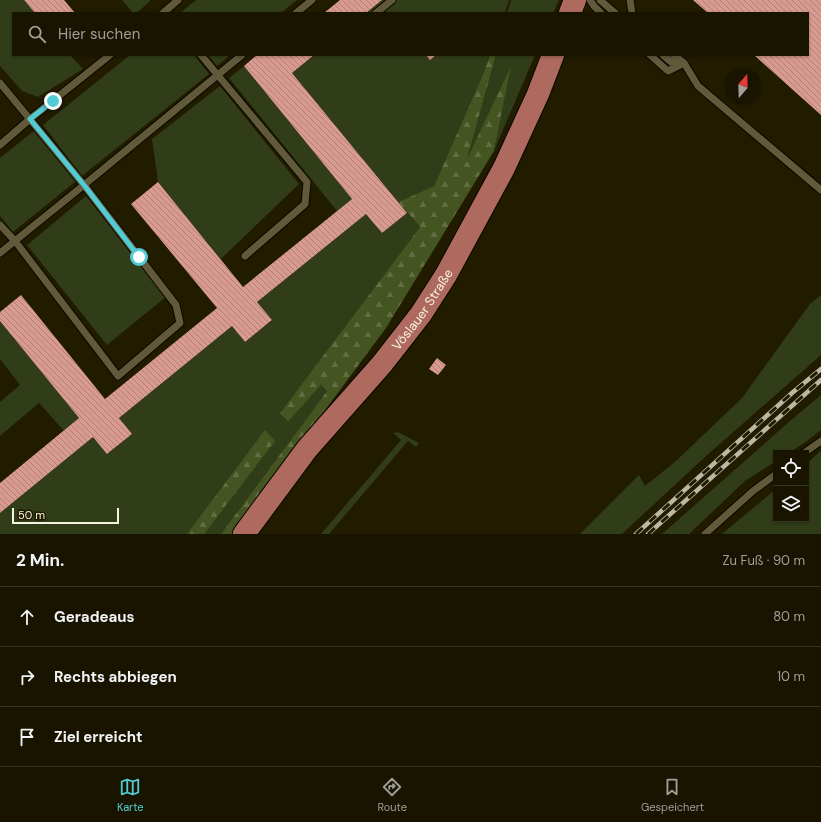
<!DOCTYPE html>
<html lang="de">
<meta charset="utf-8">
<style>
:root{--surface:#191400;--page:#221d0a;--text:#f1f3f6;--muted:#9f9e99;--line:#373322;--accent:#51ccd5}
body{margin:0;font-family:"DM Sans",sans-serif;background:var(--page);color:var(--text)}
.controls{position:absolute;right:12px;bottom:12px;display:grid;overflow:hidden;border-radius:0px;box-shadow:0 1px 3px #0004}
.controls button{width:36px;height:36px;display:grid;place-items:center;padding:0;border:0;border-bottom:1px solid var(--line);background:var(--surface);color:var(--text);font:20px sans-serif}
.compass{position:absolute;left:725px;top:68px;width:36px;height:36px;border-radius:50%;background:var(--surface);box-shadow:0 1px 3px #0004;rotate:19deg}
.scale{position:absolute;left:12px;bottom:10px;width:107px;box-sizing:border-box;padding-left:4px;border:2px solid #f6f3e2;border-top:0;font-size:11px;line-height:14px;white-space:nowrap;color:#f6f3e2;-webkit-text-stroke:3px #211b00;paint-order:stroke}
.stop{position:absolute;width:12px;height:12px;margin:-9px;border:3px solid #51ccd5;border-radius:50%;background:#fff}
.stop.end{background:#51ccd5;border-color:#fff;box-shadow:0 1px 4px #0008}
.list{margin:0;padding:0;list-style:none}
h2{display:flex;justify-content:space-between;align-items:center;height:52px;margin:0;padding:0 16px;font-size:17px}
h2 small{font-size:13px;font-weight:400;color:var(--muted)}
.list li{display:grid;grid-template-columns:26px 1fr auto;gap:12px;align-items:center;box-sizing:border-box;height:60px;padding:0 16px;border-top:1px solid var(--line)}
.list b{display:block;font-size:15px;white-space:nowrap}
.list em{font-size:13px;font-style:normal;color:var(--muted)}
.icon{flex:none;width:22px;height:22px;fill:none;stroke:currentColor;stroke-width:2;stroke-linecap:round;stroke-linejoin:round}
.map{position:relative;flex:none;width:821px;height:534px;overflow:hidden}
.search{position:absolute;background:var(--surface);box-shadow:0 1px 3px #0004;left:12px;right:12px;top:12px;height:44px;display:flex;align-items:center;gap:10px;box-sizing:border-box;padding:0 14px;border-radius:0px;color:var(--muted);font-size:15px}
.sheet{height:232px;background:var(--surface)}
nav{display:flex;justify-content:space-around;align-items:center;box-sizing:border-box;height:56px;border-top:1px solid var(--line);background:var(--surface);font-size:11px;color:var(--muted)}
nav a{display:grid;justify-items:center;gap:2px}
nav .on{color:var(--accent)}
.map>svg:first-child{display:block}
</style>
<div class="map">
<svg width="821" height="534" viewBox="0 0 821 534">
<defs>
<pattern id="forest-firs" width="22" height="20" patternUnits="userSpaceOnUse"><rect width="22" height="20" fill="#455522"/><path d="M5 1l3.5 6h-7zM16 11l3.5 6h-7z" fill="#606e42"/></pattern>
<pattern id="building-back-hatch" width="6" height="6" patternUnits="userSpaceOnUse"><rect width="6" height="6" fill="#d99a8f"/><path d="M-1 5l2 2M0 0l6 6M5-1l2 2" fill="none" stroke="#ae8278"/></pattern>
</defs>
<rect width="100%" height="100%" fill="#211b00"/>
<path fill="#313c18" d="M0,0h24l11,13h-22v42h57l13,14 -45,28 -16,-6 -22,-25z
M122,0h29l-14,13h-4z
M196,0h101l-16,13h-101z
M382,0h127l-4,13h-139z
M511,0h48l-6,13h-46z
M130,55h64l15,19 -127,102 -39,-51z
M208,55h22l-13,11z
M314,55h176l-7,19 -49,112 -36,16 -106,-129z
M496,55h39l-41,96 16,-83 -44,94z
M244,66l108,133 -15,12 -108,-133z
M220,86l79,98 -78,75 -63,-77 -6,-43z
M35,130l41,51 -63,51 -13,-16v-58z
M86,196l81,100 -60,49 -80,-100z
M407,213l13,14 -140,186 8,9 33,-37 6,6 -106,143h-221v-21l93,-76 15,17 24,-20 -13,-16 113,-92 13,16 27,-21 -15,-19 109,-88 16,19z
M821,295v60l-116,102 -83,77h-42l59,-59 6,11 31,-25 66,-63 68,-94z
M0,321l79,97 -15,13 -25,-28 -39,33v-34l20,-17 -20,-26z
M821,395v35l-14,11 -18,12h-13v8l-31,20 -56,53h-27l128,-113z
M398,432l21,11 -3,4 -8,-6 -79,93h-8l80,-94 -8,-7z
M821,451v83h-99l54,-45v30h30v-55z"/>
<path fill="url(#forest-firs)" d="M490,55h6l-29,104 44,-93 -17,85 -108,177 -153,206h-12l106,-143 -6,-6 -33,37 -8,-9 140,-186 -22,-25 36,-16 49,-112z
M265,430l10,11 -71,93h-17z"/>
<path fill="url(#building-back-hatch)" d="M24,0h40l11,13h-40z
M340,0h42l-16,13h-42z
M693,0h128v115l-67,-60h54v-42h-100z
M257,55h57l-22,18 115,140 -25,20 -16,-19 -109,88 15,18 -27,22 -13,-16 -113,92 13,16 -25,20 -14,-17 -93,76v-30l79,-65 -79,-97v-9l21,-17 84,104 112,-91 -86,-104 27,-22 85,105 109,-88 -108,-133z
M426,55h10l-6,5z
M437,358l9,7 -8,10 -9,-6z"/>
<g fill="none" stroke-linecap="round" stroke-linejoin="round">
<g stroke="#0a0600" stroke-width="9">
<path id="lane" d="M590,0l4,6 7,7
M600,0l15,13
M630,0l2,13
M163,13l15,-13
M296,13l16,-13
M376,13l16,-13
M201,55l106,127 -2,22 -60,52
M650,55l18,16 16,-8
M663,55l8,7 13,1
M674,55l10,8 14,23 123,104
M0,83l84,102 92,120 4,18 -62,53 -103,-135 -15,-16
M0,145l30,-26 80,-64
M0,253l84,-68 158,-130
M804,453l17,-12
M705,534l48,-43 23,-17"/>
</g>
<g stroke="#0a0600" stroke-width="24">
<g id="primary">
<path d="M570,13l5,-13"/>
<path id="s1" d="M244,534l63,-85 75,-85 39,-50 25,-39 58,-107 34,-74 15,-39"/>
</g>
</g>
<use href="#lane" stroke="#605a3b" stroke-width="7"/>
<use href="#primary" stroke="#af6a5f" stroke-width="22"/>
<g stroke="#bab7a3" stroke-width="4.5">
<path id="rail" d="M636,534l156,-141 29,-24
M648,534l173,-154"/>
</g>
<use href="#rail" stroke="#211b00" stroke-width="3" stroke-dasharray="9" stroke-linecap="butt"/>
</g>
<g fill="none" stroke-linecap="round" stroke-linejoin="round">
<path stroke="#51ccd5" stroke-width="5" d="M53,101l-23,18 54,66 55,72"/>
</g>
<g text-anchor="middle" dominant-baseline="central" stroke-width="4" stroke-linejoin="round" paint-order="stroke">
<g font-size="13" fill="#f6f3e2" stroke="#211b00">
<text stroke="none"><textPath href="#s1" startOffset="287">Vöslauer Straße</textPath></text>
</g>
</g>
</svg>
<div class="controls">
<button><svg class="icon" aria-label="locate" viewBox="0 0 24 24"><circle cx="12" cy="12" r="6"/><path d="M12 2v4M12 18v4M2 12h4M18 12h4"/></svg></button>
<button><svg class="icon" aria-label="layers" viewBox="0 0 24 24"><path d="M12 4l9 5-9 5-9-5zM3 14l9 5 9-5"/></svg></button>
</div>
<svg class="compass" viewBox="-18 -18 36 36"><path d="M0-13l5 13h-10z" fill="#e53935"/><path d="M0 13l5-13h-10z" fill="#9f9e99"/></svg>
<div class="scale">50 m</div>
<div class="stop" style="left:139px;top:257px"></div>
<div class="stop end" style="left:53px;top:101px"></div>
<div class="search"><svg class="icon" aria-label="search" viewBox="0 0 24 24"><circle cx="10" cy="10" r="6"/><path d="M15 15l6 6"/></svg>Hier suchen</div>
</div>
<section class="sheet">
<h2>2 Min.<small>Zu Fuß · 90 m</small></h2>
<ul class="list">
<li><svg class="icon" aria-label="ahead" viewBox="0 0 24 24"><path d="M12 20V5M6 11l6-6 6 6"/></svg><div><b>Geradeaus</b></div><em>80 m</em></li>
<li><svg class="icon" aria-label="right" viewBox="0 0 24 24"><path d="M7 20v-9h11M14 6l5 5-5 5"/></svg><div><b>Rechts abbiegen</b></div><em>10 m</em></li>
<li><svg class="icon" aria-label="arrive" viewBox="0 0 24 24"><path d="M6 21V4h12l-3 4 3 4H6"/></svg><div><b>Ziel erreicht</b></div></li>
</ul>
</section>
<nav>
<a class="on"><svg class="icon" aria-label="map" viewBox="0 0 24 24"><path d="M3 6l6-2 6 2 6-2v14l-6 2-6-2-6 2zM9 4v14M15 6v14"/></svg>Karte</a>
<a><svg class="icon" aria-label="directions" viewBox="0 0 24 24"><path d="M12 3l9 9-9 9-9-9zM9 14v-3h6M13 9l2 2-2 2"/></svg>Route</a>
<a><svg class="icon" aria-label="saved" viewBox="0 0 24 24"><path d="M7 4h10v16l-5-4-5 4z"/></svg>Gespeichert</a>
</nav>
